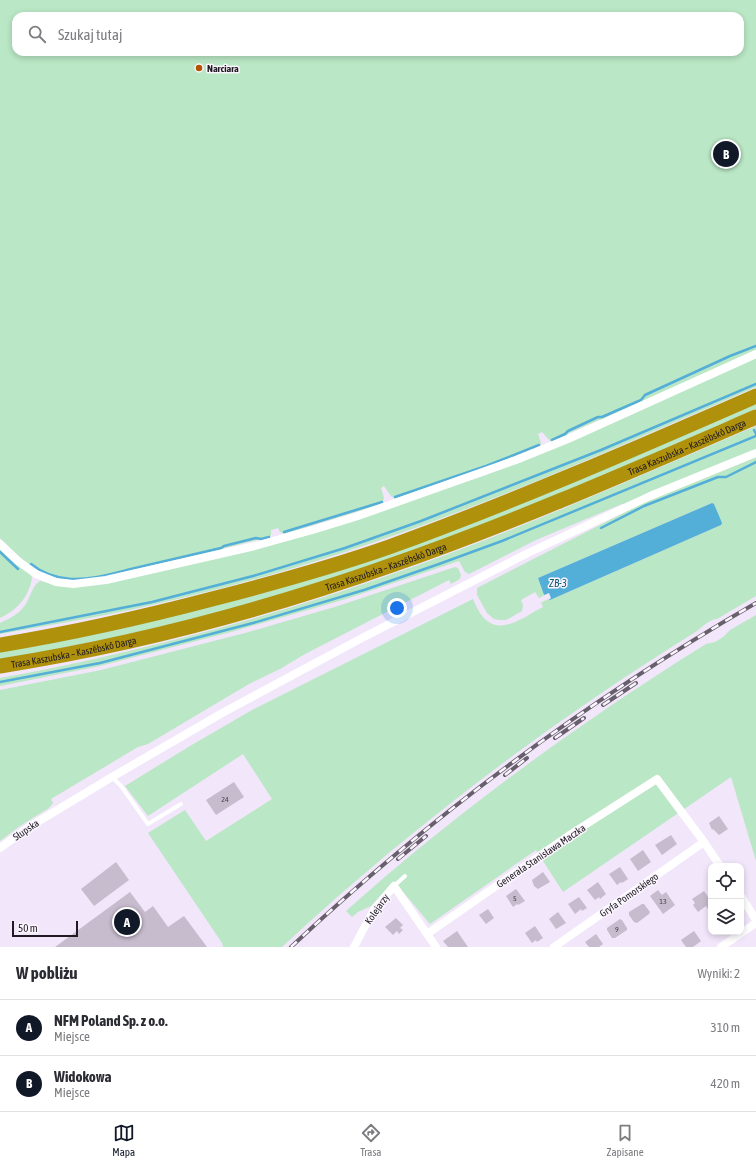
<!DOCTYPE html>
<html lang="pl">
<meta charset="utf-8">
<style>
:root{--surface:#fff;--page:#f2f2f3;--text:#2b2b33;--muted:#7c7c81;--line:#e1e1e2;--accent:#111827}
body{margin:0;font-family:"Asap Condensed",sans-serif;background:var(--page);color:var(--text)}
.controls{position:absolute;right:12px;bottom:12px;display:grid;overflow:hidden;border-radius:8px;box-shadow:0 2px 6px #0003}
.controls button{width:36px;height:36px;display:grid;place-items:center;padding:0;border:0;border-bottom:1px solid var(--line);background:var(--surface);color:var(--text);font:20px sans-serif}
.scale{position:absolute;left:12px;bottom:10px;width:66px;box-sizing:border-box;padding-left:4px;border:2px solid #201b22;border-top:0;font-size:11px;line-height:14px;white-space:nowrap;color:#201b22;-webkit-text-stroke:3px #fbf6fe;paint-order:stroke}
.you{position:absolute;left:397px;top:608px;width:14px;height:14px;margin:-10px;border:3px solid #fff;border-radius:50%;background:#1a73e8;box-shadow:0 0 0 6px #1a73e833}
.badge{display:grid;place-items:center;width:26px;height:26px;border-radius:50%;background:var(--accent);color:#fff;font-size:13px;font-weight:700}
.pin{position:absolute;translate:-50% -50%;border:2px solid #fff;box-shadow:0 1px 4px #0006}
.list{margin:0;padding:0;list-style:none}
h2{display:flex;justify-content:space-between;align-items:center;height:52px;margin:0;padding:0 16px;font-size:17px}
h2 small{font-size:13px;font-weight:400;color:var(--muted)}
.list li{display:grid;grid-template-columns:26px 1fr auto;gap:12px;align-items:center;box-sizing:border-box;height:56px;padding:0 16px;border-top:1px solid var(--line)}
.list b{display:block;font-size:15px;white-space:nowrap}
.list p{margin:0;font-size:13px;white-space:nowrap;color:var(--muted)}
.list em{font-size:13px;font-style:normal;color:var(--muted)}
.icon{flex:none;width:22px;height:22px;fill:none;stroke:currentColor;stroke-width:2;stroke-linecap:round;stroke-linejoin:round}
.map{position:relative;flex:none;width:756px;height:947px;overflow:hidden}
.search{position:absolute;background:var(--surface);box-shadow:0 2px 6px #0003;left:12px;right:12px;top:12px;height:44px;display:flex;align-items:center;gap:10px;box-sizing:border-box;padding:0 14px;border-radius:12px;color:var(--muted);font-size:15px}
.sheet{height:164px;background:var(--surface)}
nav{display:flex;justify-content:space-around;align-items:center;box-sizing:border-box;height:56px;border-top:1px solid var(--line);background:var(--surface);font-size:11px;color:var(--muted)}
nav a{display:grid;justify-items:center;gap:2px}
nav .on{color:var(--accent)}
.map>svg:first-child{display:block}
</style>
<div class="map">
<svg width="756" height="947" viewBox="0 0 756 947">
<rect width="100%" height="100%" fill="#f2e6fa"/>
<path fill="#bae7c5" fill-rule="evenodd" d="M0,0h756v351l-153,69h-4l-30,13 -3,3 -15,6 -9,-10 -4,2 3,9 -2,5 -143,51 -5,-3 -7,-10 -3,2 3,10 -2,6 -98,30 -4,-2 -2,-4 -7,2v5c-3,6 -9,6 -14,5l-32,8 -4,2c-26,6 -51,12 -77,18 -28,6 -62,18 -90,9 -22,-6 -38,-23 -54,-39zM16,16h724v36h-724z
M756,358v29c-134,58 -267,118 -405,163 -73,24 -147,44 -221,60 -43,9 -87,16 -130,24v-11c11,-5 21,-10 27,-21 4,-7 6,-17 13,-21l30,6 26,-2 266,-68 124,-42 35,-13z
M756,404v5c-119,52 -238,105 -360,148 -63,22 -127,42 -192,59 -67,18 -136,31 -204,44v-8l205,-44z
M756,426v24l-131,54h-3l-86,36 -67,34 -4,-2 -6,-11 -113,38 -115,33 -131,34 -100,20v-8c142,-26 283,-64 418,-113 115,-41 226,-91 338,-139z
M756,457v139l-39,23c-8,1 -14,7 -20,12 -148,92 -287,197 -415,316h-59l-1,-4 -74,-110 37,-23 21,31 66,-42 -29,-45 -95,62 -23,-30 65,-40 62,-36 221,-111c3,7 7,16 13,21 17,15 41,-5 57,-13l-2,-4 1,-1 9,-4 -1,2 171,-75 -9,-22 -174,75 6,17 5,-2 -10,5 -4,-6 -14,8 2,5 -1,6 -16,9h-7l-5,-1 -7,-6 -10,-18v-7l162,-83z
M0,549l16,15 15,11 1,3c-3,19 -16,33 -32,40z
M455,567l3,1 3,7 -1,4 -9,5 -2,-4 -144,74 -25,15 -31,15 -101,60 -10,3 -87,52 2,4 -4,5 -29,18 -20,15v-151l101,-20 144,-37 93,-27z
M756,615v246l-25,-84 -168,115 -27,-42 -106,74 -36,-43 -23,25 -13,6 -6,5 -6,-6c112,-100 233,-188 360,-267l9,-2 8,-5 7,-7z"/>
<path fill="#53aed8" d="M712,503l2,1 8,19 -1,2 -171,75h-1l2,-2 -2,-5 -5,2 -6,-17z"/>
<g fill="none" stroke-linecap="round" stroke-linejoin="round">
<path stroke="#53aed8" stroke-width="2.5" d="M754,430l2,4
M552,440l13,-6 3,-3 30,-14h4l39,-17 4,-5 85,-39 26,-10
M395,497l91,-31 53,-21
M601,528l43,-22 74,-29h8l30,-15
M284,532l98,-30
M0,552l18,17
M31,564c11,9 25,14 40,15 20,1 40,-5 60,-10 30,-7 60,-14 90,-21l3,-2 32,-8 5,1 8,-2
M0,632l152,-30 101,-26 92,-28 76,-27 180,-71 155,-66
M0,682l100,-19 153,-40 111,-33 75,-26 63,-23 254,-105"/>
</g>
<path fill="#c7bbce" d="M234,782l10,15 -28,18 -10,-15z
M719,816l9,13 -9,6 -6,-6 -1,1 -3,-7z
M671,835l6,9 -15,11 -7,-10z
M643,850l8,12 -13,9 -8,-12z
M116,862l13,18 -35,26 -13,-17z
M620,867l8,12 -6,4 -1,-1 -4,3 -8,-11z
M543,872l7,10 -12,7 -4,-3 -2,-6z
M598,882l8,12 -6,5 -1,-2 -4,3 -8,-10z
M516,889l9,12 -7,4 -1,-1 -4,3 -7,-11z
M658,890l4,5 4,-3 9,13 -12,9 -13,-18z
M704,891l4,6 3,-2v12l-3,2 -2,-3 -8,6 -5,-7 2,-2 -3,-4z
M130,892l15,20 8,-6 15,21 16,-11 23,31h-152z
M579,897l8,11 -5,3 -1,-2 -6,5 -7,-10z
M642,904h2l6,8 -1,2 -12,9 -3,-1 -5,-7v-3z
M488,909l6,9 -8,6 -7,-9z
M558,912l8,11 -10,6 -7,-10z
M396,918l7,7 -3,3 3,2 -4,4 -2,-3 -4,4 -8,-8z
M620,919l2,1 5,8v2l-12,8h-3l-5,-8v-2z
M535,926l8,12 -6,4 -1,-2 -4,3 -7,-10z
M457,931l11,16h-20l-5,-6z
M694,931l7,10 -8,6h-7l-5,-7z
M596,934l7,10 -4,3h-10l-4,-5z"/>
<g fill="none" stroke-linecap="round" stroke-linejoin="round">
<path stroke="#fff" stroke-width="4" d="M112,777l9,9 27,38 33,-20
M394,886l11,-10"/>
<path stroke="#fff" stroke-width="8" d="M0,544l18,17 18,13 20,8 17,2 33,-4 149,-34 61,-17 42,-13 158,-56 52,-21 188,-85
M0,848l29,-21 83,-50 112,-65 138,-74 166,-85 122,-57 106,-43
M741,896l15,24
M427,934l144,-100 86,-55 47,63 16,24
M354,947l19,-36 21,-25 42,61
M554,947l150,-105
M721,947l35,-24"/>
<g stroke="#af910c" stroke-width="15">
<path d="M0,645c73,-12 144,-28 216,-47 58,-15 116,-31 173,-51 124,-45 246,-98 367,-151"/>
<path id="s1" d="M0,666c133,-21 265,-56 392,-101 124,-43 244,-96 364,-148"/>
</g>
<g stroke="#675f6b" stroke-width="4">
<path id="rail" d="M603,705l33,-22
M555,738l29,-20
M505,775l22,-17
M398,859l28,-23
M291,947c141,-132 297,-247 465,-344"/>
</g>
<use href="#rail" stroke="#fbf6fe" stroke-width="2.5" stroke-dasharray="8" stroke-linecap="butt"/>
</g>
<circle fill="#b15300" stroke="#fbf6fe" stroke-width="1.5" cx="199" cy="68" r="4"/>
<g text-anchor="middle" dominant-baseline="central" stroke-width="3" stroke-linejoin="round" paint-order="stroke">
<g font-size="8" fill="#4a434d">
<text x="225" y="799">24</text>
<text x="515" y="898">5</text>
<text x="663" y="901">13</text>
<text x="617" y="929">9</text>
</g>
<g font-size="10" font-weight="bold" fill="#201b22" stroke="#fbf6fe" text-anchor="start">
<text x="207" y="68">Narciara</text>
</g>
<g font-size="10" fill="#201b22" stroke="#fbf6fe">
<text stroke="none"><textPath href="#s1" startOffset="723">Trasa Kaszubska – Kaszëbskô Darga</textPath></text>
<text stroke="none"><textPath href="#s1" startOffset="399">Trasa Kaszubska – Kaszëbskô Darga</textPath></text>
<text stroke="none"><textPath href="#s1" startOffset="75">Trasa Kaszubska – Kaszëbskô Darga</textPath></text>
<text transform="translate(26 830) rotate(-34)">Słupska</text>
<text transform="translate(541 856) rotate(-34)">Generała Stanisława Maczka</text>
<text transform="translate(629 895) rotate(-35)">Gryfa Pomorskiego</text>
<text transform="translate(377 909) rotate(-55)">Kolejarzy</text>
</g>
<g font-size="11" font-style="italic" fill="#0d5774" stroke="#fbf6fe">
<text x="558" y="583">ZB-3</text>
</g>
</g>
</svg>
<div class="controls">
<button><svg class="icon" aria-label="locate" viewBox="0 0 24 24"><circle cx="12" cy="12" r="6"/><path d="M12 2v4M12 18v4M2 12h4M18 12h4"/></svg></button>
<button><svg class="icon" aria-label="layers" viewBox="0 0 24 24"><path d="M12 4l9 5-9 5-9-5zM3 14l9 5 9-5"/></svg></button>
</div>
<div class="scale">50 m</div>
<div class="you"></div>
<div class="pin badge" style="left:127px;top:922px">A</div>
<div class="pin badge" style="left:726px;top:154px">B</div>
<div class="search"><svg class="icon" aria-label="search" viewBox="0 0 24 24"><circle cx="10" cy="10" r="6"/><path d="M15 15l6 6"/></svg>Szukaj tutaj</div>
</div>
<section class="sheet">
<h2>W pobliżu<small>Wyniki: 2</small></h2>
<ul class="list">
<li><span class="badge">A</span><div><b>NFM Poland Sp. z o.o.</b><p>Miejsce</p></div><em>310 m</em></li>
<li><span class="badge">B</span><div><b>Widokowa</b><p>Miejsce</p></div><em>420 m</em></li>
</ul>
</section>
<nav>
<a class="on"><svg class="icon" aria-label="map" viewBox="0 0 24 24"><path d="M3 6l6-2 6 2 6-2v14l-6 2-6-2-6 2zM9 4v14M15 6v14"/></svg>Mapa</a>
<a><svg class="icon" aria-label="directions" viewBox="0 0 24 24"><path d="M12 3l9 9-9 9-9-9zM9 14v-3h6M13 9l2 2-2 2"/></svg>Trasa</a>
<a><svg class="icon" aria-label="saved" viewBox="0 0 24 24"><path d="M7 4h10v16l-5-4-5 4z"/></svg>Zapisane</a>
</nav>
